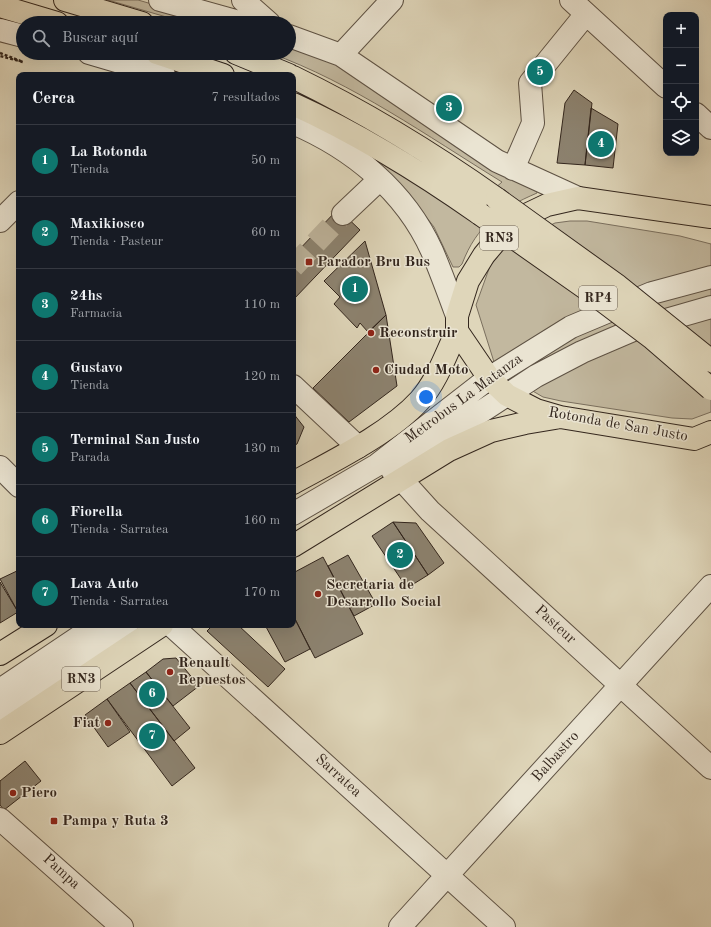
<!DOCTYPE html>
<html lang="es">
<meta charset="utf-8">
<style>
:root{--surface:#171b24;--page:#242831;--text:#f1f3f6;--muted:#9ea1a6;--line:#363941;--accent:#0f766e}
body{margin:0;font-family:"Old Standard TT",serif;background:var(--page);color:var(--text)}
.controls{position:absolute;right:12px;top:12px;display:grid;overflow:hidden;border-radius:8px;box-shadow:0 4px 16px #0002}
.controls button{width:36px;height:36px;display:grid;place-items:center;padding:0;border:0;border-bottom:1px solid var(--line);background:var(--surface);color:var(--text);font:20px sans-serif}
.you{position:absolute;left:426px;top:397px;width:14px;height:14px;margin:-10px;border:3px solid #fff;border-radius:50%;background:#1a73e8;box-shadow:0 0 0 6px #1a73e833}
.badge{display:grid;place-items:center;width:26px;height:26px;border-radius:50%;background:var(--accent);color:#fff;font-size:13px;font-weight:700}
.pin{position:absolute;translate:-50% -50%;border:2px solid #fff;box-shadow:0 1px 4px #0006}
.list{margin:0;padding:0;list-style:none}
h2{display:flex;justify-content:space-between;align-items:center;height:52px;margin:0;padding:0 16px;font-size:17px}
h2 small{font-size:13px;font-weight:400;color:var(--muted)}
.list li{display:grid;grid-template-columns:26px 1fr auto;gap:12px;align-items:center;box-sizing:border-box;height:72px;padding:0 16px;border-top:1px solid var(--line)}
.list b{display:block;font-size:15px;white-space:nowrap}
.list p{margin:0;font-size:13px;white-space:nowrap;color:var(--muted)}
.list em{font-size:13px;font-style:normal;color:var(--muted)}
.icon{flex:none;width:22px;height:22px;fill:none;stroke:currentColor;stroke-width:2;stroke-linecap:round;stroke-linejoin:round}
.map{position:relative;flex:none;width:711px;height:927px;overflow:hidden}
.search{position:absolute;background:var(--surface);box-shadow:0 4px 16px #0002;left:16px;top:16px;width:280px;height:44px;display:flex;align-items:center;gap:10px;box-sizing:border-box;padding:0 14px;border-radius:22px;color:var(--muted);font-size:15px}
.panel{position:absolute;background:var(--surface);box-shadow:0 4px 16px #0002;left:16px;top:72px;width:280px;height:556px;border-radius:8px}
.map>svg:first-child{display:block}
</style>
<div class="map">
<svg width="711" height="927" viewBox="0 0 711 927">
<rect width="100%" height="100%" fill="#dfd6ba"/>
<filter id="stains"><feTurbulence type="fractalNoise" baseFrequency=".005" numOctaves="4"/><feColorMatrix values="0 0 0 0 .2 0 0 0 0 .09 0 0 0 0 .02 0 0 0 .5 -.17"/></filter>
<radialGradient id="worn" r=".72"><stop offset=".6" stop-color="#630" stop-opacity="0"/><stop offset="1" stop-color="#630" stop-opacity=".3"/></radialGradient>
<path fill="#c2b89f" stroke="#7a6f5e" d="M108,0h30l79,23h-30z
M289,44l51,22 197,124v3c-37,16 -60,32 -75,71l-3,3h-6l-19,-40 -25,-32 -116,-86 174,104 35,-31c-75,-46 -149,-99 -232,-129h19z
M570,221h17l93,15 31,8v28l-217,90 -18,-57 14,-39 15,-19 50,-24z
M711,282v21l-193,75 -5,-1 -5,-5 65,-40z
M711,313v99l-19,7 -20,-1 -111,-17 -18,-4 -12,-7 9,-10 91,-38z"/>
<path fill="#8c826f" stroke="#33261d" d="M574,90l18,13 -7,62 -28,-2 8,-60z
M591,108l27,16 -5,44 -28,-3z
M338,209l22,21 -67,70v-44z
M365,241l21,74 -18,17 -8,-9 -3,5 -23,-24 6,-7 -16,-16z
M386,315l11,71 -48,36 -36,-34z
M293,413l11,14 -7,17 -4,2z
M393,522l23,1 28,40 -16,12z
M393,522l35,53 -21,13 -35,-52z
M348,555l28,49 -22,12 -26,-50z
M323,557l40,77 -48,24 -22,-43v-42z
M19,570v41l-1,1 -18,-33z
M0,582l18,30 -18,11z
M293,615l17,34 -25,13 -20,-37h28z
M213,625h25l47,44 -17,18 -61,-56z
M176,658l23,28 -26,20 -27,-34 17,-13z
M146,672l44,56 -16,13 -44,-58z
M130,683l65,85 -23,18 -65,-87z
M107,699l23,33 -22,15 -23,-32z
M25,761l16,20 -37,29 -4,-5v-24z"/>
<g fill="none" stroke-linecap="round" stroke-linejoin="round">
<path stroke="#bdb39b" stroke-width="22" stroke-dasharray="22 11" stroke-linecap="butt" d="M293,267l50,-53"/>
<g stroke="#5e5244" stroke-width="24">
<path id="minor" d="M160,0l83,23
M243,0l26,23
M571,0l95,87
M0,30l23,6
M289,36l52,19 156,106 81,37
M89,53l75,22
M341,55l51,-55
M696,114l15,14
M293,123c59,25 112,68 139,128 9,21 17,43 25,65
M513,169l20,-46 -3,-40 56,-69
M343,214l37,-35
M0,221l19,-19
M293,386l65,61
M0,467l19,19
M392,470l144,-94 46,-24 56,-24 73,-21
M402,480l28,31 281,257
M293,514l84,-49 112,-87 82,-51 81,-34 59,-16
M171,625l333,302
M0,690l97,-65
M0,712l127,-87
M0,819l122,108
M400,927l311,-341"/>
</g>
<g stroke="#33261d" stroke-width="24">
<path id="major" d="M65,0l77,23
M0,6l57,17
M157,53l66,22
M236,53l53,22
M293,77c72,35 139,76 204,122
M293,104c68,31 126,67 187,110"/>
</g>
<g stroke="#33261d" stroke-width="24">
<path id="highway" d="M711,217l-133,-19 -31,7 -23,11 -24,20 -16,19 -16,26 -11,35v15l32,47 18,17 29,15 24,7 134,22 17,-7
M293,483c40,-22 96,-49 127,-83 17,-19 26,-46 37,-69
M293,546l156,-96 42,-19 34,-8 30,-5
M0,654l46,-29
M0,733l162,-108"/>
</g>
<path stroke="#33261d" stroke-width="2.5" stroke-dasharray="3 2" stroke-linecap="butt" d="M0,53l23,9 -23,-6"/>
<use href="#minor" stroke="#eae4d2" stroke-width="22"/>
<use href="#major" stroke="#dfd6ba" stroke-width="22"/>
<use href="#highway" stroke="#dfd6ba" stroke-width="22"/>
<g stroke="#33261d" stroke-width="24" stroke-linecap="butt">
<path id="major-bridge" d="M497,199l121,87 93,75
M480,214l111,78 61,46 59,51"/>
</g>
<use href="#major-bridge" stroke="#dfd6ba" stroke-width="22"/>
</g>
<g fill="#8f2418" stroke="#eae4d2" stroke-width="1.5">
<rect x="305" y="258" width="8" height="8" rx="2"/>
<circle cx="371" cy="333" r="4"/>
<circle cx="376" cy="370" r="4"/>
<circle cx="318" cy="594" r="4"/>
<circle cx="170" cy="672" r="4"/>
<circle cx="108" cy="723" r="4"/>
<circle cx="13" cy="793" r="4"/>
<rect x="50" y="817" width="8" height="8" rx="2"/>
</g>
<g text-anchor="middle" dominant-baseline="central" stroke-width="3" stroke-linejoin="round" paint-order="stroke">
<g fill="#eae4d2" stroke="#6a5f53" stroke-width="1">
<rect x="480" y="226" width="38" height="24" rx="3"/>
<rect x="579" y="286" width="38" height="24" rx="3"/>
<rect x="62" y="667" width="38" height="24" rx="3"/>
</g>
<g font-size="14" font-weight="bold" fill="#33261d">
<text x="499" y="238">RN3</text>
<text x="598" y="298">RP4</text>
<text x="81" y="679">RN3</text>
</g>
<g font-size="15" font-weight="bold" fill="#33261d" stroke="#eae4d2" text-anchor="start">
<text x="317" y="262">Parador Bru Bus</text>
<text x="379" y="333">Reconstruir</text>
<text x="384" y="370">Ciudad Moto</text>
<text x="326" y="585">Secretaria de<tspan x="326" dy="17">Desarrollo Social</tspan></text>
<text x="178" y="663">Renault<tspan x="178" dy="17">Repuestos</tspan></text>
<text x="100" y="723" text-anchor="end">Fiat</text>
<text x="21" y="793">Piero</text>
<text x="62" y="821">Pampa y Ruta 3</text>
</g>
<g font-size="15" fill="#33261d" stroke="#eae4d2">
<text transform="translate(464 399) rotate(-36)">Metrobus La Matanza</text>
<text transform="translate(618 425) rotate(10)">Rotonda de San Justo</text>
<text transform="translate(555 625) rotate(42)">Pasteur</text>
<text transform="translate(556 757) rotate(-48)">Balbastro</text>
<text transform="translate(338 776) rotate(42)">Sarratea</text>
<text transform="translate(61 872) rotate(42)">Pampa</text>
</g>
</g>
<rect width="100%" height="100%" filter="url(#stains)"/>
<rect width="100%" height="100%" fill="url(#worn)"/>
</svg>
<div class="controls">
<button>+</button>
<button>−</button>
<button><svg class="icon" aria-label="locate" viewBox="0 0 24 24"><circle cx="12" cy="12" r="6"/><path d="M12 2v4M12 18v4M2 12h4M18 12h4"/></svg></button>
<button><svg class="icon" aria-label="layers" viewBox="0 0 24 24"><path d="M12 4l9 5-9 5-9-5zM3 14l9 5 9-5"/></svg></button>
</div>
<div class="you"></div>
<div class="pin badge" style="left:355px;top:289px">1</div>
<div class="pin badge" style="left:400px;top:555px">2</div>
<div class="pin badge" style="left:449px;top:108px">3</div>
<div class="pin badge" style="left:601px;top:144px">4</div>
<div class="pin badge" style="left:540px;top:72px">5</div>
<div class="pin badge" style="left:152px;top:694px">6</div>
<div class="pin badge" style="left:152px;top:736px">7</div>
<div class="search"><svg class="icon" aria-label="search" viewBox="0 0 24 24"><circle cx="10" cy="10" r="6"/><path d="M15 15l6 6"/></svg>Buscar aquí</div>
<section class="panel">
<h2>Cerca<small>7 resultados</small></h2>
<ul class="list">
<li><span class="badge">1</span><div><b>La Rotonda</b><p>Tienda</p></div><em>50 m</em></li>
<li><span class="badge">2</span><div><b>Maxikiosco</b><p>Tienda · Pasteur</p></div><em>60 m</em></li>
<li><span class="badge">3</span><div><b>24hs</b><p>Farmacia</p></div><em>110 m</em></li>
<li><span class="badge">4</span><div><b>Gustavo</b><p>Tienda</p></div><em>120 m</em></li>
<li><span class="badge">5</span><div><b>Terminal San Justo</b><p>Parada</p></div><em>130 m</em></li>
<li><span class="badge">6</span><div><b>Fiorella</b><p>Tienda · Sarratea</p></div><em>160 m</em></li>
<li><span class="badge">7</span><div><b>Lava Auto</b><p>Tienda · Sarratea</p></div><em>170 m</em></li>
</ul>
</section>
</div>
